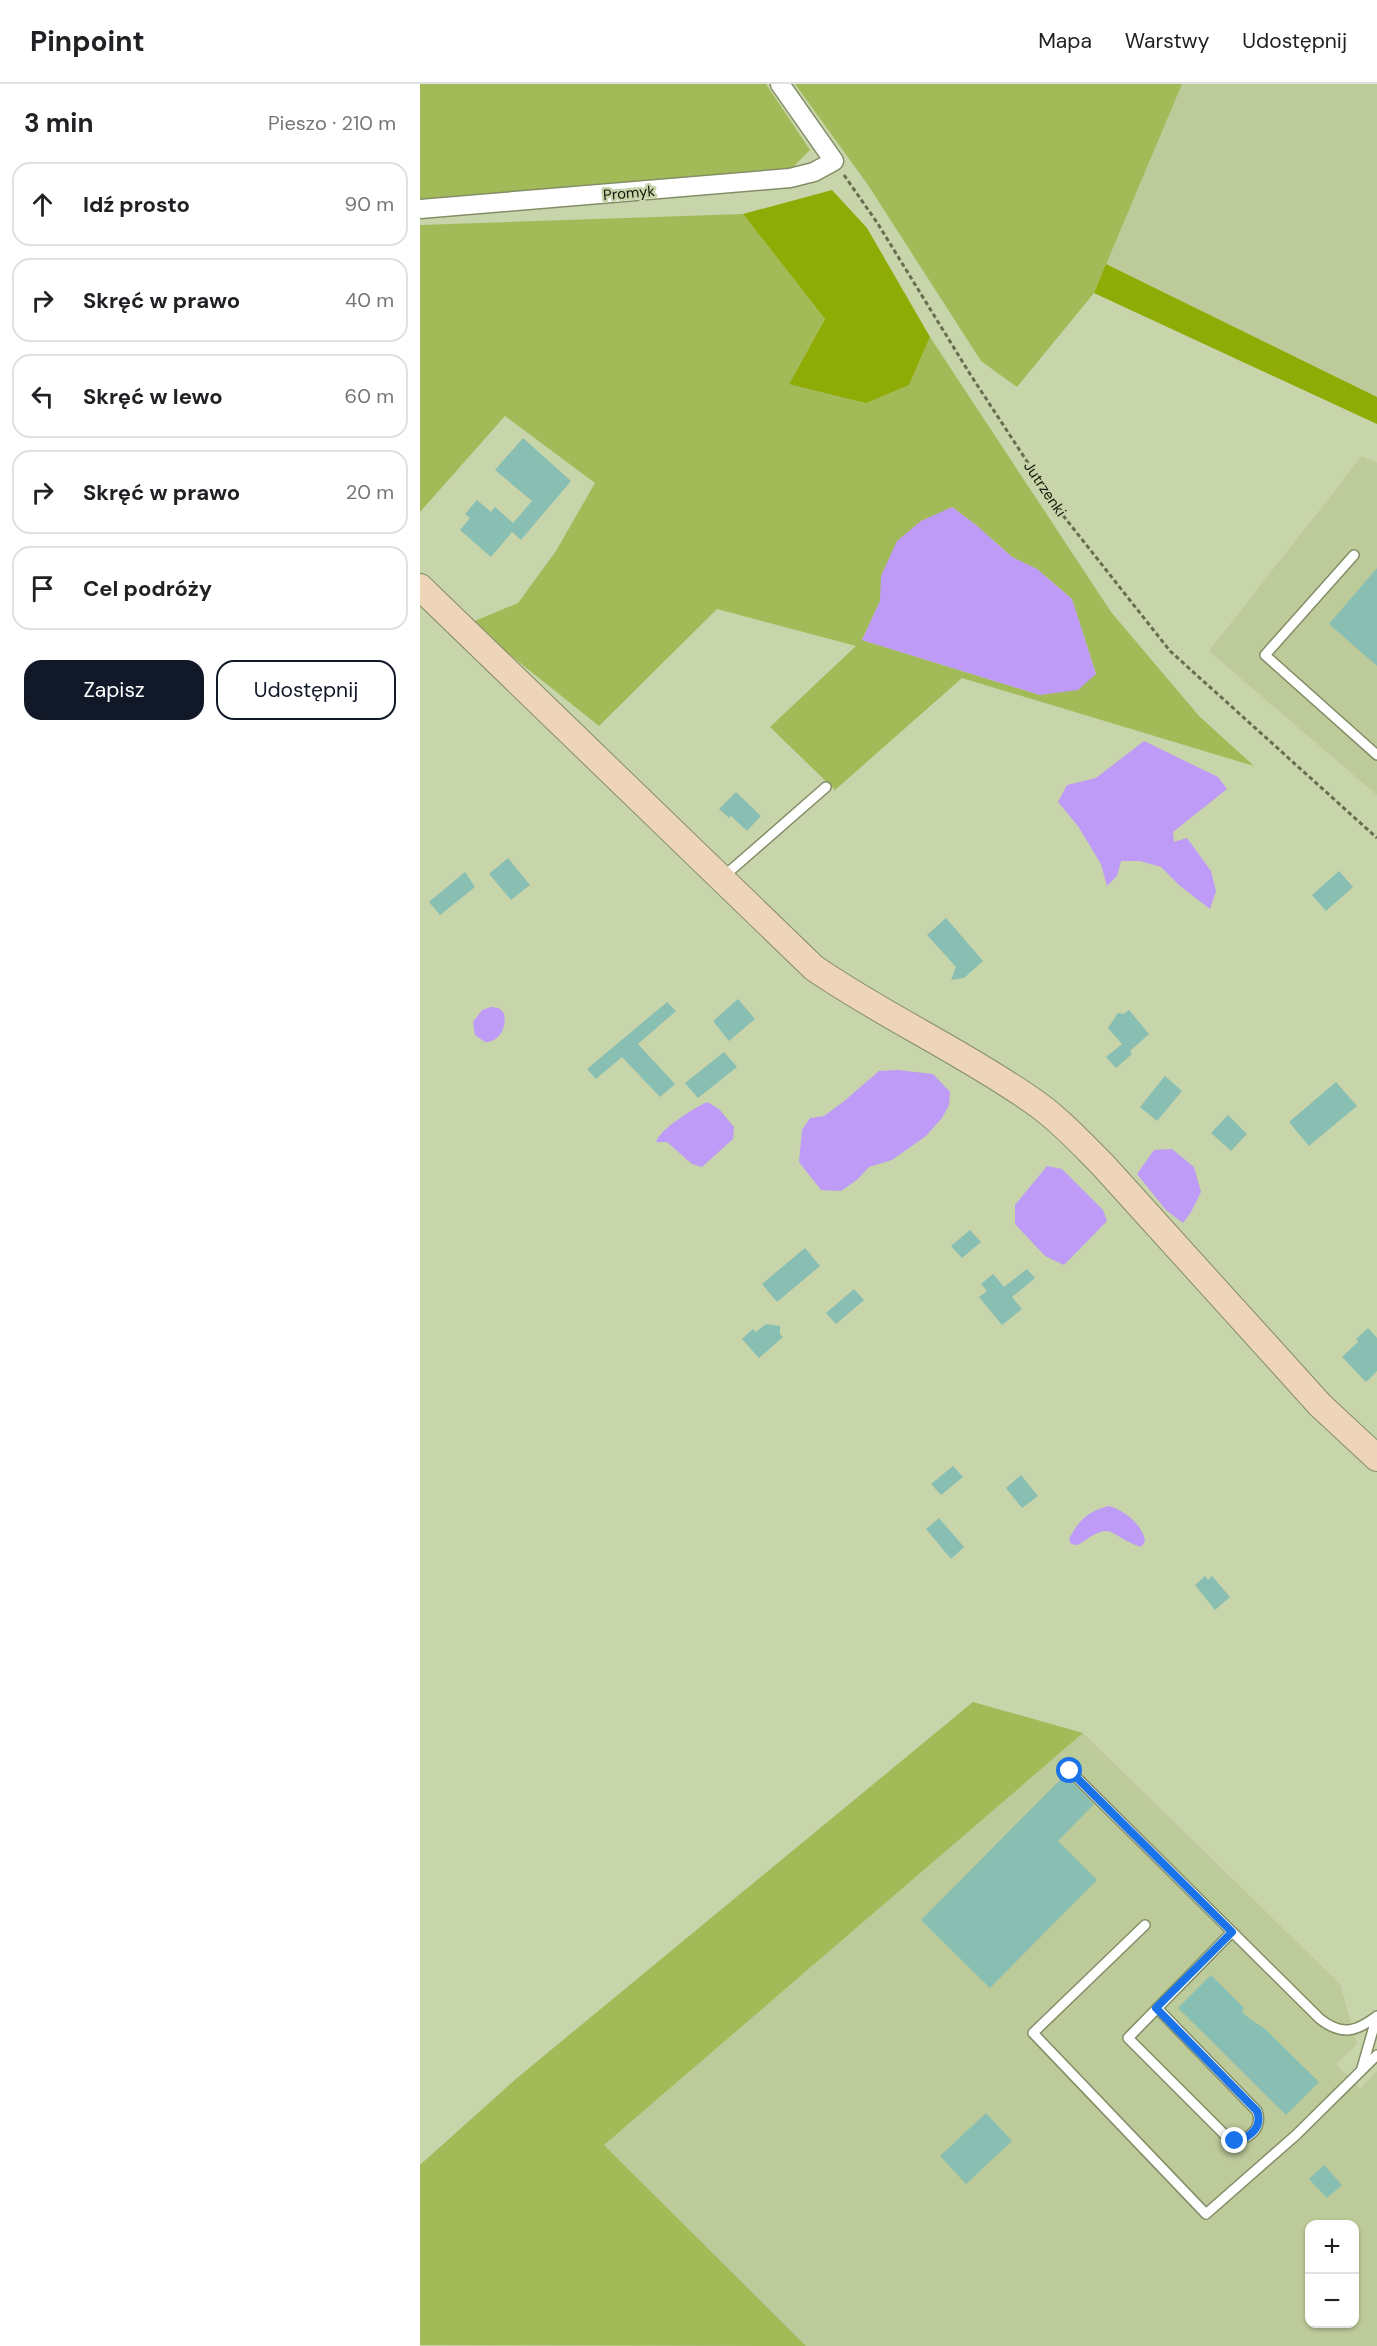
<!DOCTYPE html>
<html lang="pl">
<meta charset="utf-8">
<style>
:root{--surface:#fff;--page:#f6f6f6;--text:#202124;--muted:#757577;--line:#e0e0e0;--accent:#111827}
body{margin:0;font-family:"DM Sans",sans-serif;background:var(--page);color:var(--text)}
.controls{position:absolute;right:18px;bottom:18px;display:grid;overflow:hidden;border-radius:12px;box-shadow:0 2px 4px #0004}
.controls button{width:54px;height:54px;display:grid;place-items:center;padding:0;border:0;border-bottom:2px solid var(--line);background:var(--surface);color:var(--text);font:30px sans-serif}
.stop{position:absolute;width:18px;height:18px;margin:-14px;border:4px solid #1a73e8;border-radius:50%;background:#fff}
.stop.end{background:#1a73e8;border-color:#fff;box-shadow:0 2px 6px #0008}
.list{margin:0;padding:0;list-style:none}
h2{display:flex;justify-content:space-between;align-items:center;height:78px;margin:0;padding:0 24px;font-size:26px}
h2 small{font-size:20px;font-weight:400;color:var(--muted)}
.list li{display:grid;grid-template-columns:39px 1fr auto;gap:18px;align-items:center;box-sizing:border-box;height:84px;margin:0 12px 12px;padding:0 12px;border:2px solid var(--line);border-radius:18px}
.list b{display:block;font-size:22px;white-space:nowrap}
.list em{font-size:20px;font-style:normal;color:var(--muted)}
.actions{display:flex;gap:12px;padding:18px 24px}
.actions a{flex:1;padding:14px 0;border:2px solid var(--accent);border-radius:18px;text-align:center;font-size:21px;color:var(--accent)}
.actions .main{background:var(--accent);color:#fff}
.icon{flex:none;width:33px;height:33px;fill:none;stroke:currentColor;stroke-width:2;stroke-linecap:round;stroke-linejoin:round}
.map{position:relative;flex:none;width:957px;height:2262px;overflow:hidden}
header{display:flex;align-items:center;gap:36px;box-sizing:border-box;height:84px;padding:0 30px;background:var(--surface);border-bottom:2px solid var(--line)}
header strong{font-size:28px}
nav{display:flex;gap:33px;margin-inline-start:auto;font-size:21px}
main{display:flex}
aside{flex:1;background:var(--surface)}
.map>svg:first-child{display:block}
</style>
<header>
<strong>Pinpoint</strong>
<nav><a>Mapa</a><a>Warstwy</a><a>Udostępnij</a></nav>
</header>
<main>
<aside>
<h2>3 min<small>Pieszo · 210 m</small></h2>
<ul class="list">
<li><svg class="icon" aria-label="ahead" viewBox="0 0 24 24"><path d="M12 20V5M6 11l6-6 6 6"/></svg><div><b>Idź prosto</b></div><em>90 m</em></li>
<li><svg class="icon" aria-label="right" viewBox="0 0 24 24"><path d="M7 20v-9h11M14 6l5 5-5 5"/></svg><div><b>Skręć w prawo</b></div><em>40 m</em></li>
<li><svg class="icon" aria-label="left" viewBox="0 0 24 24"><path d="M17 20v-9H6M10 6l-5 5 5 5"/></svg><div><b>Skręć w lewo</b></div><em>60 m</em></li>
<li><svg class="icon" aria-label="right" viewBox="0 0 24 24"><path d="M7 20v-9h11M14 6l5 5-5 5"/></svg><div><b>Skręć w prawo</b></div><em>20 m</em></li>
<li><svg class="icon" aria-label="arrive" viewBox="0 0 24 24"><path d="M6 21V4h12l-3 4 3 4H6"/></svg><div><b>Cel podróży</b></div></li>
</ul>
<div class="actions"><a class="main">Zapisz</a><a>Udostępnij</a></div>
</aside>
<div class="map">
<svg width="957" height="2262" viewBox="0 0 957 2262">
<rect width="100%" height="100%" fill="#c8d4aa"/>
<path fill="#bdca9a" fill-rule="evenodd" d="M762,0h195v313l-271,-133z
M942,372l15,7v332l-168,-144z
M663,1649l257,251 17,60 -21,20 24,25 17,-18v275h-571l-202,-201zM890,2140h44v100h-44z"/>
<path fill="#a3ba58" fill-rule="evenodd" d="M0,0h346l44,66 -18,18 -372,32z
M375,0h387l-88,209 -77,94 -36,-26 -113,-176z
M323,130l82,105 -36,65 120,1 21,-48 181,275 88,104 55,50 -292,-88 -127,112 -65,-63 86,-81 -139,-37 -118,117 -129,-103 48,-20 38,-52 39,-68 -90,-67 -85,96v-287zM532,423l24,18 36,32 25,12 35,30 24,75 -56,21 -178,-55 18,-39z
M553,1618l110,31 -479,412 202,201 -386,-1v-180l97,-87z"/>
<path fill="#8fab05" d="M412,106l35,38 63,109 -21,48 -43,18 -77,-19 36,-65 -82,-105z
M686,180l271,133v27l-283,-131z"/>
<path fill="#be9bf7" d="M532,423l24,18 36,32 25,12 35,30 24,75 -18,16 -38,5 -178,-55 18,-39 1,-25 16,-35 24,-20z
M724,657l74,36 9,12 -54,43 1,10 13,-4 24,33 5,20 -6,18 -31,-24 -18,-18 -21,-6h-19l-4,15 -10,10 -6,-22 -23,-38 -20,-24 9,-17 29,-7z
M71,923l8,1 5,5c3,14 -4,29 -19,29l-10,-7 -2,-13 9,-12z
M478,986l35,4 17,18 -1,13 -7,13 -16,18 -34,24 -23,7 -11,12 -17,12 -20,-1 -22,-28 3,-32 8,-12 14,-2 19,-14 36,-31z
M287,1018l12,7 15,18 -1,12 -31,28 -10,-3 -25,-22h-11c5,-14 37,-33 51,-40z
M752,1065l22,18 7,25 -10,20 -8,11 -17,-13 -29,-36 17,-24z
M627,1082l15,3 41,41 4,11 -43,44 -19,-9 -30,-32v-19z
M689,1422c15,4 34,19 36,35l-4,6c-35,-12 -26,-28 -63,-2l-7,-1 -2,-5c10,-19 19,-28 40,-33z"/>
<path fill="#89beb3" d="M103,354l48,43 -50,59 -9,-8 -21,25 -31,-27 10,-12 -5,-4 12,-14 14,12 4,-5 18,16 19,-22 -37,-31z
M957,484v98l-48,-42z
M316,708l25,24 -14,15 -16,-15 -2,2 -10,-9z
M88,774l22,27 -19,15 -22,-26z
M919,787l14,16 -27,24 -14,-16z
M45,788l10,15 -35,28 -11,-13z
M526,834l37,43 -19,17 -13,2 5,-13 -29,-32z
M318,915l17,20 -26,22 -16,-20z
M247,918l9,9 -38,33 37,40 -15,13 -38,-40 -26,22 -9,-10z
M709,926l20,24 -19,17 2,3 -16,14 -10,-11 16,-13 -14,-16 10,-15 6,1z
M304,968l13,15 -39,31 -13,-15z
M745,992l17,15 -25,30 -17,-14z
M916,998l21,24 -48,40 -20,-24z
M808,1031l19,19 -16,17 -20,-18z
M550,1146l11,12 -19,16 -11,-12z
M385,1164l15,18 -43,36 -15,-18z
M607,1185l8,9 -23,19 10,12 -20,16 -23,-28 8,-6 -6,-7 12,-10 11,13z
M434,1205l10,11 -28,24 -10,-11z
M346,1240l14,2v8l3,3 -24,21 -17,-19 11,-10 3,3z
M948,1244l9,10v33l-11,11 -24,-25 16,-15 -2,-3z
M533,1382l10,11 -22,18 -10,-11z
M601,1391l17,21 -16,12 -16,-20z
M519,1434l25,29 -13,12 -25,-30z
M785,1492l3,4 4,-4 18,21 -15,13 -20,-25z
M645,1691l29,29 -36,37 39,39 -107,108 -69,-68z
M791,1891l33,33 -2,4 9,8 13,8 55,54 -33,33 -108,-107z
M566,2029l26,28 -46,43 -26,-28z
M904,2081l18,20 -15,13 -18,-19z"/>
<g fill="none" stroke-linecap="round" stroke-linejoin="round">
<g stroke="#838e66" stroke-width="12">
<path id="lane" d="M934,471l-89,100 112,100
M303,793l103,-90
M650,1687l250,248c22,17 36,13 57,-3
M725,1841l-112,108 173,181 90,-79 81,-80
M737,1924l100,103c7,19 -13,34 -30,26l-99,-99 104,-106
M942,1984l15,-52"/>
</g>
<g stroke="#838e66" stroke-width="21">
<path id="street" d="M0,125l370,-31 24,-6 20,-11 -54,-77"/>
</g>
<g stroke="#838e66" stroke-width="28">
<path id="secondary" d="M0,503l394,381c70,48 147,83 216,131 27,18 49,42 72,65l218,241 57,53"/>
</g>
<path stroke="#666e52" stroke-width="3" stroke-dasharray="4.5 3" stroke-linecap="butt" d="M424,91l34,49 92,150 88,135 112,142 207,187"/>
<use href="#lane" stroke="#fff" stroke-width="9"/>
<use href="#street" stroke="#fff" stroke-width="18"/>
<use href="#secondary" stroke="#eed5ba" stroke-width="26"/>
</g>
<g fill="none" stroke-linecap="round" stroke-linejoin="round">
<path stroke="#1a73e8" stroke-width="8" d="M650,1687l162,161 -76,76 101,103c6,16 -7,27 -22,30"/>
</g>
<g text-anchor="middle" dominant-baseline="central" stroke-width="5" stroke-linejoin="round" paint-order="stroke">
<g font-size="15" fill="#131707" stroke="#c8d4aa">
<text transform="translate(209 109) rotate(-5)">Promyk</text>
<text transform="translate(625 405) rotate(56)">Jutrzenki</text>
</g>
</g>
</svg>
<div class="controls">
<button>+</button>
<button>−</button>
</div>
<div class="stop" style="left:650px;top:1687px"></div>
<div class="stop end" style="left:815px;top:2057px"></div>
</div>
</main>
